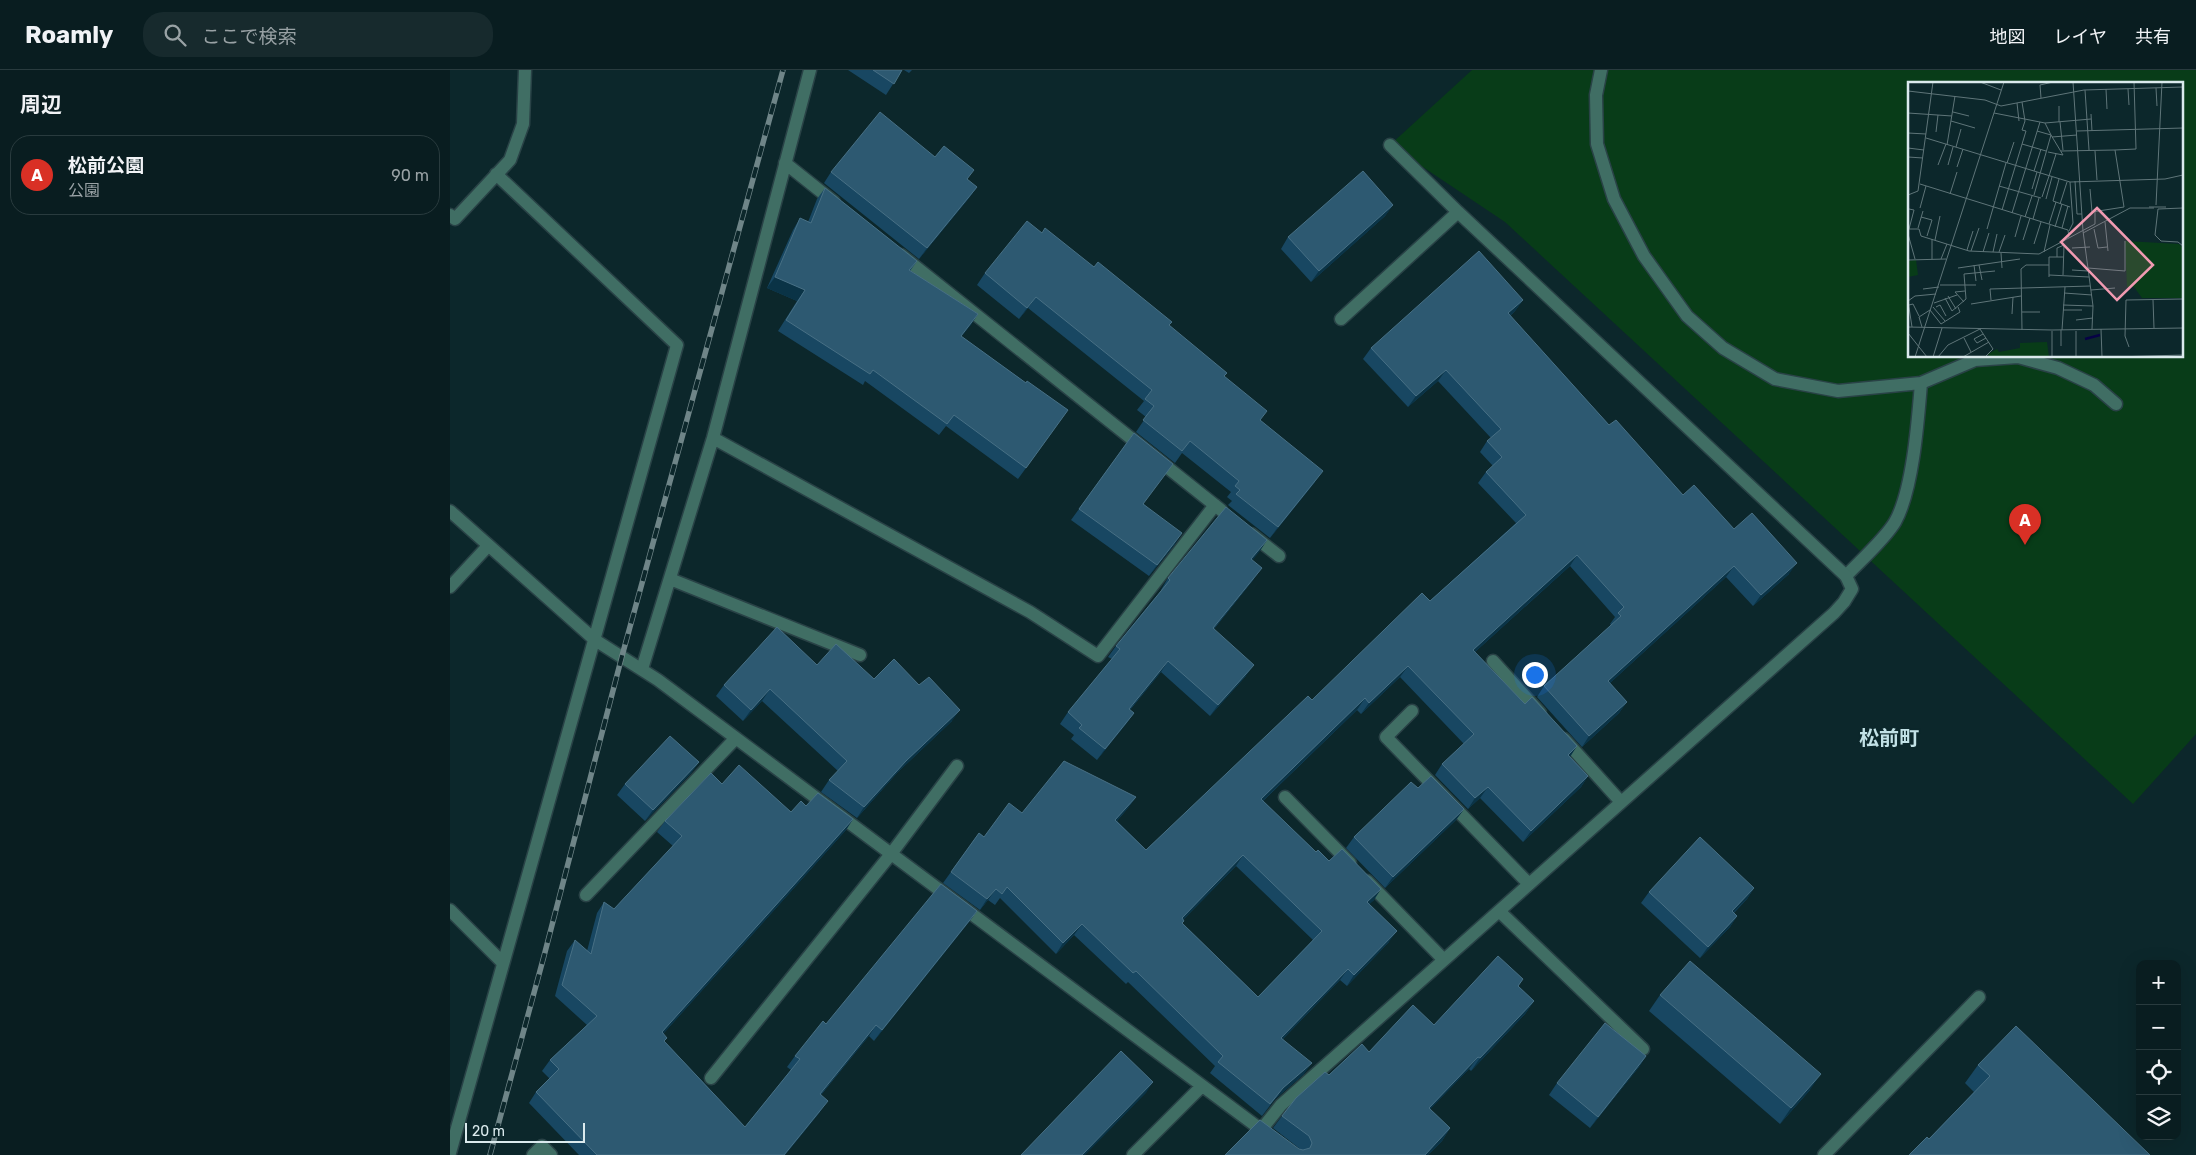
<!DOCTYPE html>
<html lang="ja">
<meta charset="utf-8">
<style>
:root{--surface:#091d20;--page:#172a2d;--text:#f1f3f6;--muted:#99a2a5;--line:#293b3e;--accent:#d93025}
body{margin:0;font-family:Rubik,"Noto Sans JP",sans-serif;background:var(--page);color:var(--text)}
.controls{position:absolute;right:15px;bottom:15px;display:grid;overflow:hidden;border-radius:10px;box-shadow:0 5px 20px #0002}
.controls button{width:45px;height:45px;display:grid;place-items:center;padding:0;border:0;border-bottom:1px solid var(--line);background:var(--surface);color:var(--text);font:25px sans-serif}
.scale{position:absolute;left:15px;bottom:12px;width:120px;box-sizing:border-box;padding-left:5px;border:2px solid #dbeaed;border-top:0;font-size:14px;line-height:18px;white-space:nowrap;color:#dbeaed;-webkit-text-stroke:4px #0c272b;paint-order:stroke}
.you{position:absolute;left:1084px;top:604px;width:18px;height:18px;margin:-12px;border:4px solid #fff;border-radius:50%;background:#1a73e8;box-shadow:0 0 0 8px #1a73e833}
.badge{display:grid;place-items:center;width:32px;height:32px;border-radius:50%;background:var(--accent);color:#fff;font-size:16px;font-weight:700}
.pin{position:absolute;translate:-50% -41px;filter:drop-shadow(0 1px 2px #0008)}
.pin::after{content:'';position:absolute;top:26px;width:18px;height:15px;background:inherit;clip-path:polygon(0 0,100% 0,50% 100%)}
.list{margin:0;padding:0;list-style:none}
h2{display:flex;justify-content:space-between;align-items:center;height:65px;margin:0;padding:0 20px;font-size:21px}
h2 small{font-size:16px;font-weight:400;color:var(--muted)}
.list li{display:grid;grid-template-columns:32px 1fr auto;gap:15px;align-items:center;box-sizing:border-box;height:80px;margin:0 10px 10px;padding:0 10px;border:1px solid var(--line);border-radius:20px}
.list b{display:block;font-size:19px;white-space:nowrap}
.list p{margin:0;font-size:16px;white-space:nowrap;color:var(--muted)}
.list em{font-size:16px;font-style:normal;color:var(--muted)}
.icon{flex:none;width:28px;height:28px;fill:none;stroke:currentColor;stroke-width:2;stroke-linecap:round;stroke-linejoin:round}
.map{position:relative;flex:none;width:1746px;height:1085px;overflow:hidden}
header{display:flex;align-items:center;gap:30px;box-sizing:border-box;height:70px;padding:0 25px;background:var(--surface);border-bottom:1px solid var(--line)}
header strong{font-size:24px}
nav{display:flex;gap:28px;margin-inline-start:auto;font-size:18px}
.search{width:350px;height:45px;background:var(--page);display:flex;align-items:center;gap:12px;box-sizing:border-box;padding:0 18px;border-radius:20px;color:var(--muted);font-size:19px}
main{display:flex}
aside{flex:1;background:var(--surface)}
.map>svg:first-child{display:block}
</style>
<header>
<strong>Roamly</strong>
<div class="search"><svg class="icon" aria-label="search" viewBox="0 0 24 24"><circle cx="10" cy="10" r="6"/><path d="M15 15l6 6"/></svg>ここで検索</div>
<nav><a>地図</a><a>レイヤ</a><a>共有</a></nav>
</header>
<main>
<aside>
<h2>周辺<small></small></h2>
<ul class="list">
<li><span class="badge">A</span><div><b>松前公園</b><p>公園</p></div><em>90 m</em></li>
</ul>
</aside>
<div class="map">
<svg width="1746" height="1085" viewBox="0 0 1746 1085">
<rect width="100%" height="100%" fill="#0c272b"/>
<path fill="#083c18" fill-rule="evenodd" d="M1022,0h724v664l-63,70 -628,-582 -115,-77zM1460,14h272v272h-272z"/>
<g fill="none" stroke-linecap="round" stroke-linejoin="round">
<g stroke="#294246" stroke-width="15">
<path id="lane" d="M1151,0l-5,25 1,49 17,55 30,57 43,60 36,32 52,31 63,12 83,-8c-3,37 -8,107 -26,139 -10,17 -35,39 -49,54
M1471,313l54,-23 43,-3 40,11 36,17 22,19"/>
</g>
<g stroke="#294246" stroke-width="15">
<path id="street" d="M335,93l49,39
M0,145l5,4 55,-59 13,-36 2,-54
M451,185l320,255
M891,249l117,-107
M263,368l317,174 68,44 117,-151
M0,441l145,129 63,40 637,475
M801,464l28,22
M220,509l190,76
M0,517l38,-41
M1043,591l47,52
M192,599l71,-231 97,-368
M962,641l-26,26 143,147
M1114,669l57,63
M835,727l65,66
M917,811l77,79
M136,825l150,-157
M0,840l53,53
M1049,841l144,138
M261,1008l180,-224 66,-88
M811,1060l20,-25 553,-492 10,-11 8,-13 -6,-13 -388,-364 -68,-67
M0,1083l227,-808 -181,-171
M83,1085l9,-9 9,9
M683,1085l69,-69
M1374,1085l155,-158"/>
</g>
<use href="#lane" stroke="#406e64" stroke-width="12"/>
<use href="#street" stroke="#406e64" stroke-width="12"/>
<g stroke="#6f8588" stroke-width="5.5">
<path id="rail" d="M40,1085l54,-199 78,-300 161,-586"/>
</g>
<use href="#rail" stroke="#0c272b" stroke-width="4" stroke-dasharray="11" stroke-linecap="butt"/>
</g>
<path fill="#184762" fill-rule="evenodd" d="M398,0h54l-16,25z
M454,0h8l-3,3z
M485,87l32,23 10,7 -8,11 -50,61 -95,-76 7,-11z
M375,118l92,73 -7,10 68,43 -17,22 65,47 42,27 -50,69 -72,-53 -7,9 -74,-54 -2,4 -85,-54 19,-30 -30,-13 26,-58 7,-12 8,4 9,-23z
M943,135l-8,11 -74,66 -30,-33 7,-12z
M592,163l52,34 75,59 55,50 37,45 54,61 -45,56 -42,-33 4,-4 -5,-4 4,-5 -49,-39 -7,10 -39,-31 10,-15 -9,-7 7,-9 -116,-93 -9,11 -42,-34 8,-12z
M1073,230l-8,11 -5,5 99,109 74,70 51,34 55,45 -36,32 -27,-29 -116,106 17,19 -8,11 -37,34 -45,-50 7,-11 67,-61 -1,-1 5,-7 -45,-51 -95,86 95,105 18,19 -7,11 -58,55 -43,-44 -12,11 -33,-34 7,-11 22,-20 -64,-67 -39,37 -4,-4 -94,91 53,51 13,9 45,39 -5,4 20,38 -42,44 -7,-6 -57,59 21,35 -29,25 -13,17 -52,-43 5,-7 -87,-84 -2,2 -52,-49 -18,19 -56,-56 -5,7 -7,-5 -8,10 -37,-27 36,-50 5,4 38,-24 114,-16 -8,11 -11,13 29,29 166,-150 118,-99 86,-78 -38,-40 8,-11 7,-6 -13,-14 7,-11 4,-3 -53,-57 -30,26 -45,-48 8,-11zM786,796l77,74 -55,57 -76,-74 2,-2 -1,-1z
M684,363l10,71 31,40 -26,32 -78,-56z
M817,470l-15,20 2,19 -40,50 32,47 -36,40 -49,-44 -31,38 4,3 -8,11 -29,36 -26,-21 3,-4 -14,-11 8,-12 44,-53 -4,-2 8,-11 46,-56h-1l7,-12z
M367,595l57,14 78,42 -54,51 -41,46 -36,-26 8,-12 9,-9 -76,-70 -19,20 -27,-25 8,-11z
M249,692l-8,11 -46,48 -28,-26 8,-11z
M272,714l69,28 15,-6 47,13 -7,11 -183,204 1,7 81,86 46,-57 -4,-3 8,-11 31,-32 151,-113 -8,11 -95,119 -5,-5 -48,59 -1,17 -35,43h-206l-50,-52 7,-11 14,-13 -8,-8 8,-11 37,-35 -32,-29 12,-45 8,-11 12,11 10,-38 7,-11 10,7 59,-63 -16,-14 8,-11z
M968,718l46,21 -8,11 -71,68 -39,-40 8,-11z
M1304,818l-7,11 -13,14 3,3 -7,11 -30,31 -59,-55 8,-11z
M1073,909l-5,7 16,15 -9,13 -54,57 -2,-2 -39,40 20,19 -8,13 -14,14h-203l75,-6 -27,-21 9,-12 47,-41 40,-23 65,-27z
M1210,925l150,95 -30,34 -131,-113z
M1196,986l-7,11 -49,61 -41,-33 8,-12z
M1528,995l172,90 -221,-16 45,-47 -9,-9z"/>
<path fill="#0a3346" d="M527,117l-8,11 -50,61 8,-11z
M943,135l-8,11 -74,66 8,-11z
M325,207l30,13 -8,11 -30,-13z
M586,227l-8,11 -9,11 8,-11z
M1073,230l-8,11 -15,13 8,-11z
M528,244l-7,11 -18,22 8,-11z
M996,300l-8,11 -30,26 8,-11z
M873,401l-8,11 -45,56 8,-11z
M732,463l-7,11 -26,32 8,-11z
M817,470l-7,11 -16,20 7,-12z
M1127,485l-7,11 -105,95 8,-11z
M1347,493l-8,11 -36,32 8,-11z
M1284,496l-8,11 -126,115 8,-11z
M812,498l-8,11 -49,60 8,-11z
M718,591l-7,11 -40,48 8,-11z
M804,595l-8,11 -36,40 8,-11z
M958,596l-8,11 -39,37 8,-11z
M320,619l-8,12 -19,20 8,-11z
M915,628l-8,12 -104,100 8,-11z
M1177,632l-8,11 -37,34 7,-11z
M510,640l-8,11 -54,51 -41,46 7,-11 42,-46z
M684,643l-8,11 -29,36 8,-11z
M1127,676l-7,11 -2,-2z
M249,692l-8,11 -46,48 8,-11z
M1138,706l-7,11 -58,55 8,-11z
M1038,717l-8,11 -12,11 7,-11z
M686,727l-8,11 -20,23 7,-11z
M1014,739l-8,11 -71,68 8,-11z
M403,749l-7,11 -192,214 8,-12z
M793,785l-7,11 -62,63 8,-11z
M1304,818l-7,11 -23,23 8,-11z
M546,819l-8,11 -8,10 7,-11z
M931,819l-7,11 -14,13 7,-11z
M527,841l-8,11 -95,119 8,-11z
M1287,846l-7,11 -30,31 8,-11z
M632,854l-8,11 -18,19 7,-11z
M947,861l-8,11 -42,44 7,-11z
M898,899l-8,11 -67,69 8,-11z
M1084,931l-9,13 -54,57 9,-13z
M426,955l-7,11 -57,69 8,-11z
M1196,986l-7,11 -49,61 8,-11z
M1028,987l-9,12 -49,51 9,-12z
M862,993l-8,11 -29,25 -13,17 21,-28z
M1371,1004l-11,16 -30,34 11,-16z
M703,1012l-7,11 -61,62h-3z
M378,1031l-8,11 -35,43h-1z
M1000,1058l-8,13 -14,14h-3z"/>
<path fill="#2d5971" stroke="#487085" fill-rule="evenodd" d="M423,0h29l-8,14z
M430,42l55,45 9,-11 30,24 -7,9 10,8 -50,61 -96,-76z
M913,101l30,34 -74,66 -31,-34z
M375,118l92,73 -8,9 69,44 -17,22 65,47 1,-2 41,29 -42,58 -72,-53 -7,9 -74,-54 -3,4 -84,-54 19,-30 -30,-13 25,-59 11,5z
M577,151l15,12 3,-5 49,39 4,-5 74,60 -3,3 58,48 -3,3 43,35 -7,9 63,51 -45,56 -42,-33 4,-4 -5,-4 4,-5 -49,-40 -8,10 -39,-31 11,-14 -9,-7 7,-9 -116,-93 -9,11 -42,-35z
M1029,181l44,49 -15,13 101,112 7,-5 67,75 11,-10 40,44 18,-16 45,50 -36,32 -27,-29 -126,115 19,21 -38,34 -45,-50 77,-70 -3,-3 6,-6 -47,-52 -104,95 52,54 7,-7 45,49 -9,9 20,21 -57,55 -43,-44 -13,11 -33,-34 32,-30 -66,-68 -39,37 -4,-5 -104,101 55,53 2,-2 11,11 13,-12 39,40 -14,13 30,29 -43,44 -6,-6 -67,69 31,25 -29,25 -13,16 -52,-42 5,-6 -87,-85 -3,2 -51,-49 -19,19 -56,-56 -5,7 -6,-5 -9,10 -36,-27 28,-39 5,4 25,-34 13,10 42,-52 72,36 -21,23 31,30 162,-154 4,4 110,-107 8,8 96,-86 -40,-43 16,-15 -15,-16 14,-12 -55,-59 -30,26 -45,-48zM793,785l79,76 -64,66 -76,-74 2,-2 -2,-3z
M684,363l39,31 -30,40 39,29 -25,32 -78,-56z
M776,437l41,33 -16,19 11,9 -49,60 41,37 -36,40 -50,-44 -39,48 5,4 -29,36 -26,-21 3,-3 -14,-13 52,-63 -4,-3 54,-66 -2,-2z
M327,557l40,38 19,-21 38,35 20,-20 25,26 10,-8 31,33 -54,51 -42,46 -35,-27 18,-19 -77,-72 -19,21 -27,-25z
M220,666l29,26 -46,48 -28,-26z
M289,695l52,47 10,-11 5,5 12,-13 35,26 -191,213 5,6 -3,3 81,86 55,-68 -5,-3 28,-35 3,3 115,-140 36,27 -95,119 -6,-5 -56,69 8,7 -44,54h-187l-61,-63 23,-23 -9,-9 47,-44 -35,-31 13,-45 16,14 13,-52 10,7 68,-73 -17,-15 46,-48 11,11z
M981,706l33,33 -71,68 -39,-40 57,-55 7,6z
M1250,767l54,51 -22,23 5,5 -29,31 -59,-55z
M1048,886l25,23 -5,7 16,15 -54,57 -2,-1 -49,51 21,20 -25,27h-200l35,-35 39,29 4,1 7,-2 2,-5 -3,-7 -27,-20 14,-18 29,-26 4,3 33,-31 7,8 44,-47 21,20z
M1240,891l131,113 -30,34 -131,-113z
M1155,953l41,33 -48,61 -41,-34z
M1566,956l134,129h-241l18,-18 2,2 61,-63 -12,-11z
M671,981l32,31 -71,73h-61z"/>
<g text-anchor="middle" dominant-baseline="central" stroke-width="4" stroke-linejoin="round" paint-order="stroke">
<g font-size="20" font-weight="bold" fill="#c2e1e6" stroke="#0c272b">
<text x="1439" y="668">松前町</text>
</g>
</g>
<g transform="translate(1458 12)">
<rect width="275" height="275" fill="#0c272b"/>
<path d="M217,159l54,3 4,4v50h-41l-8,-11h-7zM8,178l2,15 -10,2v-16zM139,260l2,15h-60l-1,-3 9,-5 2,3 21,-4v-5z" fill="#083c18"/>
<path fill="none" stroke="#070246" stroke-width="2.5" d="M177,257l15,-4"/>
<path fill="none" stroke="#5f7579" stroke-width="1" d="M72,0l21,8M165,0l10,149 10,75 -1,23M248,6l1,18M198,7l1,20M220,7l1,16M177,8l4,60M0,9l77,9 16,6 83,-16 99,-3M133,16l-1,-13 13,-3M109,21l2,18M151,24v16M45,30l16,4M0,31l44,3M86,31l51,10 6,12 -17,60M183,32l1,17M43,39l24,7M152,40l3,28M137,41l46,-4M129,49l14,4 12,20M169,49l106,-3M28,50l2,-17M0,51l18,1M144,55l25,-2M18,56l144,44 95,-3 18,-4M114,62l24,7M39,63l8,-49M48,65l5,-18M0,66l16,2M153,69l54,-1M187,69l2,29M140,70l15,3M0,75l15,1M99,81l7,-21M30,83l8,-21M40,83l5,-18M49,85l6,-18M126,89l7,-22M141,94l7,-22M151,97l-6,22 17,6M167,99l2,33h5M12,102l148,46 1,8M91,104l42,12M124,107l5,-17M182,107l2,23 32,-5 -9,-57 21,-1 -2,-67M42,112l7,-22M0,113l10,-4 15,-109M134,115l7,-21M138,117l6,-22M152,122l7,-22M248,123l6,-123M241,125h17M12,126l6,-22M275,126l-25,1 -3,26 6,6 17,1 5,4M1,127l5,1 -5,19M94,128l24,-79 -4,-1 3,-9 -3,-19M104,131l28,-91M13,135l11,3 -5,16M117,135l7,-21M125,137l6,-21M197,140l3,29M141,142l7,-22M147,145l7,-23M10,146l5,-17M154,146l6,-22M0,147h11l2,7 48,15 70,3 56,-30v-12M79,147l19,-66M186,147l4,19 9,-1M161,149l4,-8 -3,-41M175,151l47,-25h24M0,152l7,25M107,155l6,-21M27,158l5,-24M115,158l7,-22M126,162l7,-22M164,166l18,-1M59,168l6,-19M63,169l8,-23M75,170l6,-19M85,170l4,-18M91,170l6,-17M136,170l6,-27M93,171l1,15M149,175v-9l7,-3 -1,30M24,177v-20M33,177l6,-15M0,178l38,-1M66,183l2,16M71,183l3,15M50,186l62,-9M180,186l37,3v-30M164,188l16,1M141,193l40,2M141,195v-20h15M32,203h36M15,207l16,-2M183,208l24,-2M156,211l28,2M40,214l8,13M37,216l7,13 14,-12 -2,-25 31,-3M83,218l-1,-11 100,-3M245,218l1,28M0,219l7,-5 21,-2M0,219l4,26M56,220l-9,-10 10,-1M26,221l23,-8M63,222l50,-8M1,223l4,-1 6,12M155,223l30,1M25,225l12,14M28,225l4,-2 6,11M155,228h19M114,230h18M104,232l1,-17M168,238l17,-2M33,242l19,-12 -2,-5M0,245l144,3 131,-2M14,245l-3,-10 11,-7 11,14M193,247l1,28M114,248l-1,-61 5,-4h23M153,248v16M154,248l3,-43M144,249v26M168,249v26M0,251l19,24M75,252l-9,5 3,4 9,-5M56,256l7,14M221,265l-4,-11 1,-36 57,-1M7,275l89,-275M25,275l9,-29M30,275l10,-12 32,-16 13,20 -8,8M55,275l26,-15M206,275l69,-2"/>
<path fill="#f19ab1" fill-opacity="0.15" stroke="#f19ab1" stroke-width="2.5" d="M189,126l56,57 -36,35 -56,-58z"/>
<rect width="275" height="275" fill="none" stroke="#dbeaed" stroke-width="2.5"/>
</g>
</svg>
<div class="controls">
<button>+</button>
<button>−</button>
<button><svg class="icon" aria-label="locate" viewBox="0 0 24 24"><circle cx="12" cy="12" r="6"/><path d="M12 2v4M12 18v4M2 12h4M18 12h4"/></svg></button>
<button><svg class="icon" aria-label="layers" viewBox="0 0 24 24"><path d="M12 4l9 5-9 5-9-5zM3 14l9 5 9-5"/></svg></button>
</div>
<div class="scale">20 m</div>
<div class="you"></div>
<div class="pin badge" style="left:1575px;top:475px">A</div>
</div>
</main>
